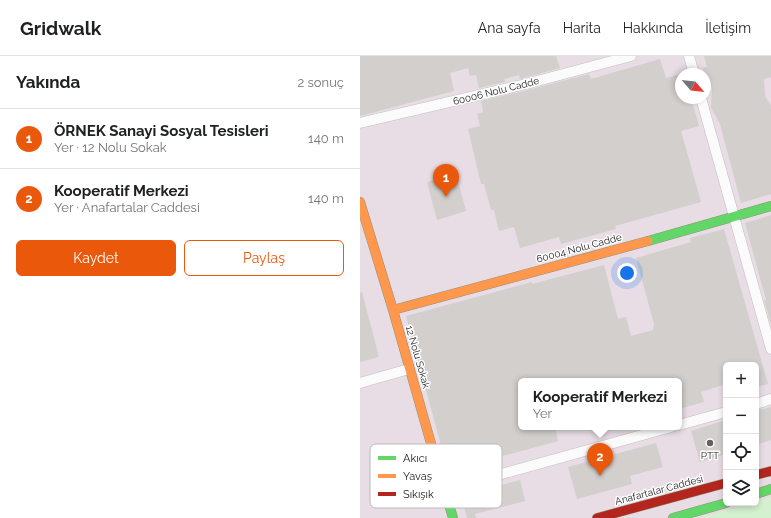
<!DOCTYPE html>
<html lang="tr">
<meta charset="utf-8">
<style>
:root{--surface:#fff;--page:#f2f2f2;--text:#202124;--muted:#757577;--line:#e0e0e0;--accent:#ea580c}
body{margin:0;font-family:Raleway,sans-serif;background:var(--page);color:var(--text)}
.controls{position:absolute;right:12px;bottom:12px;display:grid;overflow:hidden;border-radius:6px;box-shadow:0 2px 6px #0003}
.controls button{width:36px;height:36px;display:grid;place-items:center;padding:0;border:0;border-bottom:1px solid var(--line);background:var(--surface);color:var(--text);font:20px sans-serif}
.compass{position:absolute;left:315px;top:12px;width:36px;height:36px;border-radius:50%;background:var(--surface);box-shadow:0 2px 6px #0003;rotate:118deg}
.you{position:absolute;left:267px;top:217px;width:14px;height:14px;margin:-10px;border:3px solid #fff;border-radius:50%;background:#1a73e8;box-shadow:0 0 0 6px #1a73e833}
.badge{display:grid;place-items:center;width:26px;height:26px;border-radius:50%;background:var(--accent);color:#fff;font-size:13px;font-weight:700}
.pin{position:absolute;translate:-50% -33px;filter:drop-shadow(0 1px 2px #0008)}
.pin::after{content:'';position:absolute;top:21px;width:14px;height:12px;background:inherit;clip-path:polygon(0 0,100% 0,50% 100%)}
.popup{position:absolute;left:158px;top:322px;width:164px;height:52px;box-sizing:border-box;display:grid;place-content:center;border-radius:6px;background:var(--surface);filter:drop-shadow(0 1px 3px #0005);font-size:13px;white-space:nowrap;color:var(--muted)}
.popup b{font-size:15px;color:var(--text)}
.popup::after{content:'';position:absolute;left:50%;top:100%;margin-left:-8px;border:8px solid transparent;border-top-color:var(--surface)}
.list{margin:0;padding:0;list-style:none}
h2{display:flex;justify-content:space-between;align-items:center;height:52px;margin:0;padding:0 16px;font-size:17px}
h2 small{font-size:13px;font-weight:400;color:var(--muted)}
.list li{display:grid;grid-template-columns:26px 1fr auto;gap:12px;align-items:center;box-sizing:border-box;height:60px;padding:0 16px;border-top:1px solid var(--line)}
.list b{display:block;font-size:15px;white-space:nowrap}
.list p{margin:0;font-size:13px;white-space:nowrap;color:var(--muted)}
.list em{font-size:13px;font-style:normal;color:var(--muted)}
.actions{display:flex;gap:8px;padding:12px 16px}
.actions a{flex:1;padding:9px 0;border:1px solid var(--accent);border-radius:6px;text-align:center;font-size:14px;color:var(--accent)}
.actions .main{background:var(--accent);color:#fff}
.icon{flex:none;width:22px;height:22px;fill:none;stroke:currentColor;stroke-width:2;stroke-linecap:round;stroke-linejoin:round}
.map{position:relative;flex:none;width:411px;height:462px;overflow:hidden}
header{display:flex;align-items:center;gap:24px;box-sizing:border-box;height:56px;padding:0 20px;background:var(--surface);border-bottom:1px solid var(--line)}
header strong{font-size:19px}
nav{display:flex;gap:22px;margin-inline-start:auto;font-size:14px}
main{display:flex}
aside{flex:1;background:var(--surface)}
.map>svg:first-child{display:block}
</style>
<header>
<strong>Gridwalk</strong>
<nav><a>Ana sayfa</a><a>Harita</a><a>Hakkında</a><a>İletişim</a></nav>
</header>
<main>
<aside>
<h2>Yakında<small>2 sonuç</small></h2>
<ul class="list">
<li><span class="badge">1</span><div><b>ÖRNEK Sanayi Sosyal Tesisleri</b><p>Yer · 12 Nolu Sokak</p></div><em>140 m</em></li>
<li><span class="badge">2</span><div><b>Kooperatif Merkezi</b><p>Yer · Anafartalar Caddesi</p></div><em>140 m</em></li>
</ul>
<div class="actions"><a class="main">Kaydet</a><a>Paylaş</a></div>
</aside>
<div class="map">
<svg width="411" height="462" viewBox="0 0 411 462">
<rect width="100%" height="100%" fill="#eae7e4"/>
<path fill="#e8dce5" fill-rule="evenodd" d="M0,0h411v462h-411zM321,18h24v24h-24zM366,309h30v138h-30zM161,325h158v46h-158z"/>
<path fill="#d3f1ce" d="M411,441v21h-71l52,-15h4v-1z"/>
<path fill="#d2cfcd" d="M0,0h196l4,12 -40,11 -1,-4 -15,4 1,3 -26,6 -3,-13 -6,1 -2,-8 -18,5 4,18 -94,25z
M344,0h67v21l-7,2 1,17 6,10v88l-30,9 -21,-79 -9,-16 1,-21 -4,1 -5,-20 4,-1z
M300,3l6,19 15,-4v24h10l8,28 -18,5 20,71 -86,24 1,3 -55,15 -2,-7 -39,11 -6,-21 -15,4 -5,-21h-3l-7,-26h-3l-13,-55 12,-3 -3,-12 6,-2 -2,-11 47,-11 61,-16 2,5z
M96,118l10,37 -29,9 -10,-38z
M411,159v109l-7,-24h2l-21,-77z
M364,173l44,155 -12,3v-22h-30v19l-25,8 3,10 -25,7v-28h-158v46h34l3,14 -110,30 -42,-155 126,-34v2l72,-19 14,54 8,-2 5,19 22,-6 1,-6 -18,-66 55,-16 -1,-4z
M2,236l17,65 -19,5v-69z
M411,351v33l-15,5v-34z
M366,364v34l-26,8 -9,-31z
M296,387l7,24 -33,9 2,8 -55,15 -9,-32z
M160,424l5,21 -50,13 1,4h-9l-6,-22z"/>
<g fill="none" stroke-linecap="round" stroke-linejoin="round">
<g stroke="#c2c1c0" stroke-width="11">
<path id="street" d="M329,0l5,18
M341,42l70,251
M0,67l166,-39 105,-28
M0,327l49,-14
M396,348l15,-5
M319,369l47,-13
M84,434l227,-63"/>
</g>
<g stroke="#94917c" stroke-width="10">
<path id="fast" d="M288,185l123,-35
M74,398l19,64
M396,438l15,-5
M313,462l53,-15"/>
</g>
<g stroke="#94917c" stroke-width="10">
<path id="slow" d="M0,146l33,108 41,144
M33,254l255,-69"/>
</g>
<g stroke="#94917c" stroke-width="10">
<path id="jam" d="M396,419l15,-4
M237,462l129,-35"/>
</g>
<use href="#street" stroke="#fcfbfb" stroke-width="10"/>
<use href="#fast" stroke="#63d668" stroke-width="9"/>
<use href="#slow" stroke="#ff974d" stroke-width="9"/>
<use href="#jam" stroke="#b3261e" stroke-width="9"/>
</g>
<circle fill="#636261" stroke="#fff" stroke-width="1.5" cx="350" cy="387" r="4"/>
<g text-anchor="middle" dominant-baseline="central" stroke-width="3" stroke-linejoin="round" paint-order="stroke">
<g font-size="10" fill="#1b1b1b" stroke="#fff">
<text transform="translate(136 35) rotate(-14)">60006 Nolu Cadde</text>
<text transform="translate(219 192) rotate(-15)">60004 Nolu Cadde</text>
<text transform="translate(58 301) rotate(74)">12 Nolu Sokak</text>
<text transform="translate(299 434) rotate(-15)">Anafartalar Caddesi</text>
</g>
<g font-size="10" fill="#1b1b1b" stroke="#fff">
<text x="350" y="399">PTT</text>
</g>
</g>
<rect x="10" y="388" width="132" height="64" rx="6" fill="#fff" stroke="#bbb" stroke-width="1"/>
<rect x="18" y="400" width="18" height="4" fill="#63d668"/>
<rect x="18" y="418" width="18" height="4" fill="#ff974d"/>
<rect x="18" y="436" width="18" height="4" fill="#b3261e"/>
<g font-size="11" fill="#1b1b1b">
<text x="43" y="406">Akıcı</text>
<text x="43" y="424">Yavaş</text>
<text x="43" y="442">Sıkışık</text>
</g>
</svg>
<div class="controls">
<button>+</button>
<button>−</button>
<button><svg class="icon" aria-label="locate" viewBox="0 0 24 24"><circle cx="12" cy="12" r="6"/><path d="M12 2v4M12 18v4M2 12h4M18 12h4"/></svg></button>
<button><svg class="icon" aria-label="layers" viewBox="0 0 24 24"><path d="M12 4l9 5-9 5-9-5zM3 14l9 5 9-5"/></svg></button>
</div>
<svg class="compass" viewBox="-18 -18 36 36"><path d="M0-13l5 13h-10z" fill="#e53935"/><path d="M0 13l5-13h-10z" fill="#757577"/></svg>
<div class="you"></div>
<div class="pin badge" style="left:86px;top:141px">1</div>
<div class="pin badge" style="left:240px;top:420px">2</div>
<div class="popup"><b>Kooperatif Merkezi</b>Yer</div>
</div>
</main>
